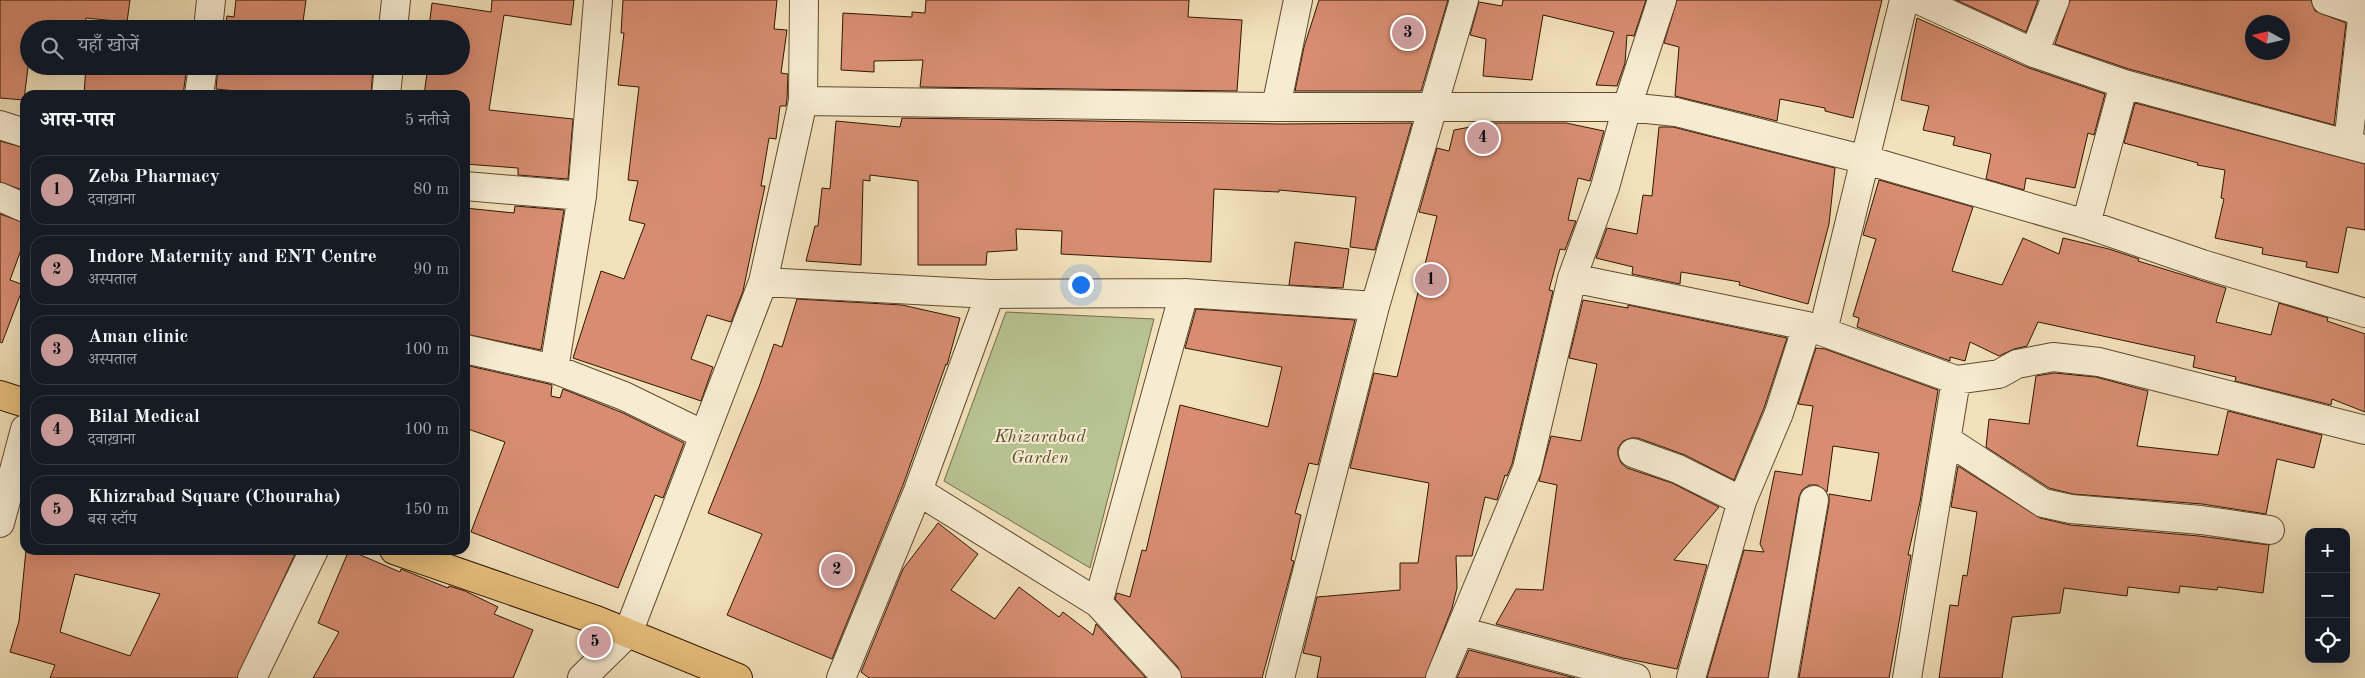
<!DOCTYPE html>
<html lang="hi">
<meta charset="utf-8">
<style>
:root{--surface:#171b24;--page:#242831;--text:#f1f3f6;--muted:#9ea1a6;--line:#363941;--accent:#c59692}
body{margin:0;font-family:"Old Standard TT","Noto Serif Devanagari",serif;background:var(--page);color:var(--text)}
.controls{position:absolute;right:15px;bottom:15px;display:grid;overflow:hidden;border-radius:10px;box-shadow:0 5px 20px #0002}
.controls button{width:45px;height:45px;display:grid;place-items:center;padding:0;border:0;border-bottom:1px solid var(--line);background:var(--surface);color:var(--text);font:25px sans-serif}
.compass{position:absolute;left:2245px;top:15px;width:45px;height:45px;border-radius:50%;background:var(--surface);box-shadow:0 5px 20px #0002;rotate:278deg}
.you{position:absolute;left:1080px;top:284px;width:18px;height:18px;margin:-12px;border:4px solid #fff;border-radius:50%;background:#1a73e8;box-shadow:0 0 0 8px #1a73e833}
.badge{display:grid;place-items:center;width:32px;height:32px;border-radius:50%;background:var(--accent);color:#111;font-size:16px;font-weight:700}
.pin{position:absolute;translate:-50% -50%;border:2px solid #fff;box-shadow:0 1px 5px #0006}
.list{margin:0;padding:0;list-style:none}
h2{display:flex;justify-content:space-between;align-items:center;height:65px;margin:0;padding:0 20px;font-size:21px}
h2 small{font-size:16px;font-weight:400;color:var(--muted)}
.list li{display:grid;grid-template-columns:32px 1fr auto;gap:15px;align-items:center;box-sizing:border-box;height:70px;margin:0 10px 10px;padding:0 10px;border:1px solid var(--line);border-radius:15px}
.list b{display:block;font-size:19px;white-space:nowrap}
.list p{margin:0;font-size:16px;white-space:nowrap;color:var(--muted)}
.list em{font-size:16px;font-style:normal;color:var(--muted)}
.icon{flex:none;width:28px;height:28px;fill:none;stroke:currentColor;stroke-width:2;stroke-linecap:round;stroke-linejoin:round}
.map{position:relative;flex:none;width:2365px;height:678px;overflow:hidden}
.search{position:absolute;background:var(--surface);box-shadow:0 5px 20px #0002;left:20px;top:20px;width:450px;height:55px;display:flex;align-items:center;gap:12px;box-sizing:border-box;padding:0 18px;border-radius:28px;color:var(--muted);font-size:19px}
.panel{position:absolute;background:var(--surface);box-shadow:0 5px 20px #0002;left:20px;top:90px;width:450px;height:465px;border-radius:15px}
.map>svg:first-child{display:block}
</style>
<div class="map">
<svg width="2365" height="678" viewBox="0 0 2365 678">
<rect width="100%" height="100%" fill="#f2e1ba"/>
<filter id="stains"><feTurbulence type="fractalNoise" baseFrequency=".004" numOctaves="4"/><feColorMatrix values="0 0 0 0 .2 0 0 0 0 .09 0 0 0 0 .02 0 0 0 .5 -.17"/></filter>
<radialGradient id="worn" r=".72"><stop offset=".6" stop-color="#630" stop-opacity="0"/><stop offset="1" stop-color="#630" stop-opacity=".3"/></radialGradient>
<path fill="#b8c391" stroke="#746d48" d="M1006,312l148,7 -64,249 -146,-87z"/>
<path fill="#d88d72" stroke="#301700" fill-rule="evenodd" d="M0,0h130l-3,22 -41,-4 -2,11h-55v30l-5,41 -24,-2z
M236,0h70l-4,29h-77l2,-13 7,1z
M492,0h82l-3,25 -67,-10 -15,95 84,9 -5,60 -50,-4v-7l-53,-4v-69h-41l4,-29h33v-37l-32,-2 3,-24 59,9z
M623,0h154l-3,29 13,1 -6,43 7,1 -1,25 -1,7h-6l-4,33 -7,-1 -8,48h4l-22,105 -12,31 -24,-7 -16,44 22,8 -12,34 -128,-43 28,-87 23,8 21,-55 -16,-4 9,-39 -10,-1 11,-93 -21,-2 6,-52h-3z
M926,0h263l-1,17 54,3 -5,71 -317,-4 3,-27 -49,1v11l-33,-2 2,-57 69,4v-5l13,1z
M1319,0h129l-27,91h-126l9,-44z
M1503,0h143l-12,36 -7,-1 -2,28 -8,23 -21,-1 18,-53 -71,-17 -11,65 -49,-4 3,-37 -16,-4 9,-33 23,4z
M1677,0h205l-29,118 -28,-7v-3l-45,-9 -3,22 -102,-25 4,-49 -15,-4z
M1956,0h82l-12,32z
M2070,0h241l4,11 31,12 -12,102 -205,-56 -74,-25zM2252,22h30v30h-30z
M1917,18l112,50 76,26 -11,41 -6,-2 -13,55 -49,-10 -2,12 -38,-11 5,-25 -38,-9 2,-8 -32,-7 6,-24 -28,-6z
M86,66h101l-4,29h-99z
M218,66h155l-2,29h-116v-2l-39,-4z
M2135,103l230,61v66l-18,-3 -9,46 -32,-6 1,-5 -45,-8 1,-6 -48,-10 9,-39 -3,-1 4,-28 -28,-5 1,-2 -74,-20z
M902,118l379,6 131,-1 -37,127 -25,-3 6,-50 -77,-7v2l-65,-3 -3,73 -150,-8 1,-23 -46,-2 1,21 -30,2 -1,13h-68v-84l-48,-6v6l-7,-1 -2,85 -55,-4 9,-35h3l4,-38 8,1 6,-68 64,6z
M1492,123h74l38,8 -14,50 -12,-3 -10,42 8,1 -11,29 -5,-1 -11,41 4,1 -41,173 -5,12 -2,-1 -8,25 -12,-3 -13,59h-16l1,32 -5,20 -27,70h-108l4,-21 -18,-4 14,-56 83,-7v-27h18l11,-80 -79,-15 24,-95 23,4 40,-161 -18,-4 18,-64 12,3 5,-21z
M1659,127h14l162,41 -6,56 -21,80 -69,-19 1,-3 -59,-10 -1,12 -48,-10 1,-7 -37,-9 11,-30 30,6 6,-39 9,1z
M0,141l25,7v43l-25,-9z
M1879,180l94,27 -21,64 50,14 21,-47 36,16 4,-16 46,11 30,10 -1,2 88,27 -10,34 55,13 8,-32 49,15 -1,3 38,13v78l-33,-13 -1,6 -96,-24 1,-4 -43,-10 2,-11 -157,-34 -11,24 -13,3 -15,7 -29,-14 -5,19 -15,-4v4l-93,-34 2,-9 -6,-2 23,-77 -13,-4z
M515,206l49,4 -23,140 -76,-16v-126l49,5z
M0,214l25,9v16l-15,41 14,5 -22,58 -2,-1z
M1295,242l54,7 -6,39 -54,-3z
M797,299l105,6 58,13 -13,47 -1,-1 -43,121 -71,174 -105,-44 35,-81 -54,-21 51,-126 15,-43 8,3z
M1583,300l45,8v-3l159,33 -23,70 -30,72 -49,-25 -47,-17h-7l-8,3 -5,7v7l3,8 6,5 45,15 47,24 -45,53 33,5 -30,104 -54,-11 -127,-34 20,-35 27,1 14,-105 -18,-4 12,-45 30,5 16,-77 -28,-6z
M1196,309l159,11 -37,145 -9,-2 -14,50 6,2 -10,45 3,1 -32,117h-80l-4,-11 -63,-68 2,-6 13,4 12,-47 4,1 34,-146 88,22 14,-60 -97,-19z
M1816,348l9,1 113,41 -18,112 -12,53h3l-22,123h-90l30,-175v-9l42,7 8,-48 -46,-7 -6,46 -10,-7h-8l-7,5 -3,7 -31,181h-61l37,-128 20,2 -4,-8 15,-73 27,4 11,-69 -15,-2z
M465,365l84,19 3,1 -1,11 9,2 3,-9 60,24 61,30 -21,55 -8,-3 -37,93 -147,-56 34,-90 -40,-14z
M2054,373l42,4 52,14 -11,55 81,9 10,-44 94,24 -8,33 -37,-9 -11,55 -64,-10 -129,-10 -24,-6 -63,-41 3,-28 40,5 7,-48z
M1958,466l82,52 30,7 129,11 70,9 -6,48 -45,-6 -1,3 -37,-4 -1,7 -51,-6 -1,9 -63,-8 -4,25 -48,4 -10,61h-63l11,-73 8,1 5,-31 4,1 10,-64 -26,-5z
M938,523l40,31 -27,36 44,29 24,-32 40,30 4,-5 30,23 3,-11 50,54h-277l-8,-6 42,-103z
M26,550h271l-60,128h-187l5,-13 -45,-13 9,-31zM75,574l85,20 -30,62 -70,-24z
M349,550l51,22 1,-3 47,19 1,-2 16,5 33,16 -4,7 39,16 -20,48h-200l26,-46 -21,-9z
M1469,650l106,28h-118z"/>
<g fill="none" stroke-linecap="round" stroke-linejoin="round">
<g stroke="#604a2e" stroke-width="30">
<path id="minor" d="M1919,0l115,53
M2055,0l-21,53 90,31 241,65
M2326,0l39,13
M208,29l3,-29
M393,29l3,-29
M199,95l4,-29
M386,95l3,-29
M803,101l473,6h351l49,5 190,48 220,64 116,40 163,49
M1276,107l22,-107
M0,125l25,8
M2348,144l16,-144
M465,186l117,10
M0,197l25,11
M2086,224l38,-140
M1572,278l235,48 149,54 43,-6 18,-10 36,-7 46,5 266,68
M763,282l227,12
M1184,293l191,13
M1823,331l81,-331
M465,349l89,20 70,27 78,38
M554,369l28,-173 16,-196
M1947,440l96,63 28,6 130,11 69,10
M1633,453l45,16 64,32
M918,491l180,112
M0,523l25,-94
M1460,631l176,47
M252,678l62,-128
M582,678l46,-45 135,-351 40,-181 1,-101
M841,678l77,-187 72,-197 194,-1 -86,310 69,75
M1280,678l95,-372 89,-306
M1440,678l87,-209 45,-191 33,-91 22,-80 35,-107
M1691,678l51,-177 37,-88 28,-87
M1783,678l31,-178
M1907,678l49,-298"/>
</g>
<g stroke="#301700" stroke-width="30">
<path id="major" d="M0,395l25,8
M394,550l202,70 142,58"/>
</g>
<use href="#minor" stroke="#f7ecd2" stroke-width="28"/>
<use href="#major" stroke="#e9c07d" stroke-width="28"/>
</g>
<g text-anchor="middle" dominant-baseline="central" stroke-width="4" stroke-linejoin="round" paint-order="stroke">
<g font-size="18" font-style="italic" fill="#594b2c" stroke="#f7ecd2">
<text x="1040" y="437">Khizarabad<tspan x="1040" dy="21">Garden</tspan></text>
</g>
</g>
<rect width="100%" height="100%" filter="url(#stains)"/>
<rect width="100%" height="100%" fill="url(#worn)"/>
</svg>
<div class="controls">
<button>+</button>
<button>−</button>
<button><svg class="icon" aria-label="locate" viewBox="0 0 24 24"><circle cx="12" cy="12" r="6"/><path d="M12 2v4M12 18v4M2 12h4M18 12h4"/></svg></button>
</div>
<svg class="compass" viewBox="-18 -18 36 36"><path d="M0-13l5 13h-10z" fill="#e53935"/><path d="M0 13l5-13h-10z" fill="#9ea1a6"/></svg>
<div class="you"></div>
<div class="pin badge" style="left:1431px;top:280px">1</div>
<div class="pin badge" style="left:837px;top:570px">2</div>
<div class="pin badge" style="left:1408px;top:33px">3</div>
<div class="pin badge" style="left:1483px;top:138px">4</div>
<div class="pin badge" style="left:595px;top:642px">5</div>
<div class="search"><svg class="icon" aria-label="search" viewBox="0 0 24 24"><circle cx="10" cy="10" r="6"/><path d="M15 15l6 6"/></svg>यहाँ खोजें</div>
<section class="panel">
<h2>आस-पास<small>5 नतीजे</small></h2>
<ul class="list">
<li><span class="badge">1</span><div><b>Zeba Pharmacy</b><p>दवाख़ाना</p></div><em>80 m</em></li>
<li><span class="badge">2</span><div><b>Indore Maternity and ENT Centre</b><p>अस्पताल</p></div><em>90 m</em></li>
<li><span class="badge">3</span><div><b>Aman clinic</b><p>अस्पताल</p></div><em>100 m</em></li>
<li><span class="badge">4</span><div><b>Bilal Medical</b><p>दवाख़ाना</p></div><em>100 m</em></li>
<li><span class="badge">5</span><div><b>Khizrabad Square (Chouraha)</b><p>बस स्टॉप</p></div><em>150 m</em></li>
</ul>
</section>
</div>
